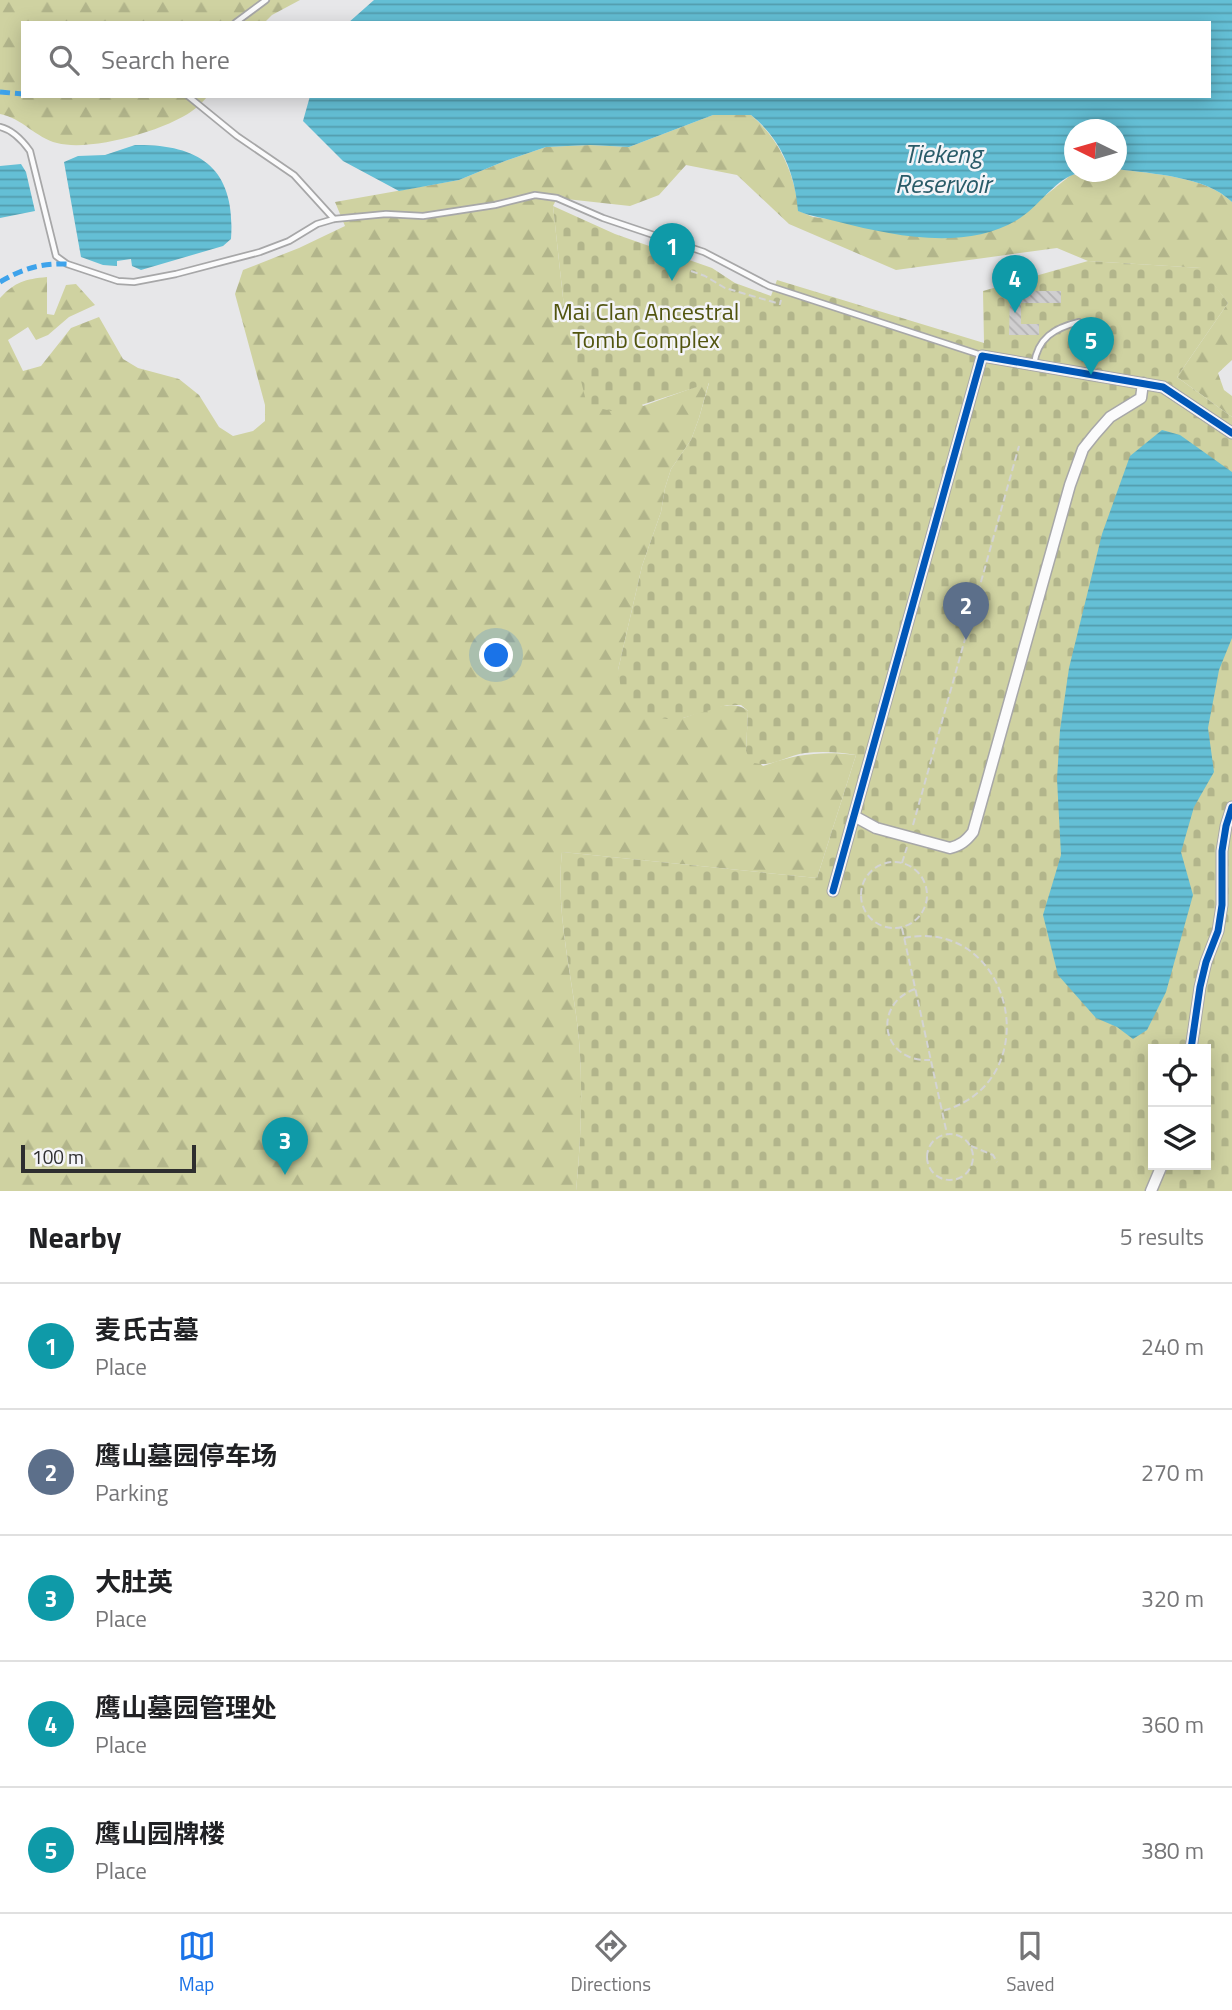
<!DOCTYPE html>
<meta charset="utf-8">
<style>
:root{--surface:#fff;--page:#f2f2f2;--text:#202124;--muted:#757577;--line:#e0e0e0;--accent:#1a73e8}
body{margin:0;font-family:"Titillium Web","Noto Sans SC",sans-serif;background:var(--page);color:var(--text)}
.controls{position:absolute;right:21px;bottom:21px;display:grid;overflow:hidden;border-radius:0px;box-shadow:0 4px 18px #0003}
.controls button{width:63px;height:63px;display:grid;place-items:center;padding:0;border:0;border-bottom:2px solid var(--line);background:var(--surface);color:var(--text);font:35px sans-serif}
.compass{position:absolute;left:1064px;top:119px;width:63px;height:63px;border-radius:50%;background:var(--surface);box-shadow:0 4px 18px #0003;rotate:275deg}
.scale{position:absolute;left:21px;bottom:18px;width:175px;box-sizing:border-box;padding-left:7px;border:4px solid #2e2e2f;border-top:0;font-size:19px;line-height:24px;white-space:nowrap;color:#2e2e2f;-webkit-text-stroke:5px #f4f4f8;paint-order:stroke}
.you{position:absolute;left:497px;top:656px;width:24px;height:24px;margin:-18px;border:5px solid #fff;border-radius:50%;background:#1a73e8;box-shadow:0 0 0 10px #1a73e833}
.badge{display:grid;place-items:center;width:46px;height:46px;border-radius:50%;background:var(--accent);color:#fff;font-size:23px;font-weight:700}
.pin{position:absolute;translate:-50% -58px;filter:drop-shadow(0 2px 4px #0008)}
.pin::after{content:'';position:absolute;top:37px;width:24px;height:21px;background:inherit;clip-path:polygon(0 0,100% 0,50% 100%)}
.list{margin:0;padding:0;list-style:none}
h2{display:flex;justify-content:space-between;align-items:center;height:91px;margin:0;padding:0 28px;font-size:30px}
h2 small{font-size:23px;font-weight:400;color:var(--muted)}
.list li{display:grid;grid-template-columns:46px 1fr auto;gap:21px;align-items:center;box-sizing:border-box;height:126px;padding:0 28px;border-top:2px solid var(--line)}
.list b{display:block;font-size:26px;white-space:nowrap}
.list p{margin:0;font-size:23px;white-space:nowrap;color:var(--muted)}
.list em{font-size:23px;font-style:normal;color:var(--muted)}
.icon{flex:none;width:38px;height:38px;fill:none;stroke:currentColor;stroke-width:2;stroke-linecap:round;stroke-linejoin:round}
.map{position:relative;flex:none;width:1232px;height:1191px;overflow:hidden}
.search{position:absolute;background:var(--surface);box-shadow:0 4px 18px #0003;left:21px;right:21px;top:21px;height:77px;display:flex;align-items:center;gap:18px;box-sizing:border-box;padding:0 24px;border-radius:0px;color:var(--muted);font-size:26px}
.sheet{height:721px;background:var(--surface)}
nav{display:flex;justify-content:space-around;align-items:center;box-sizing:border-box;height:98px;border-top:2px solid var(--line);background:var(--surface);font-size:19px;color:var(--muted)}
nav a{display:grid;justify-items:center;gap:4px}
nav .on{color:var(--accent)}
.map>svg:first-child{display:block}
</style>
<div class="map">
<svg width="1232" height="1191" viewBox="0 0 1232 1191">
<defs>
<pattern id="forest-firs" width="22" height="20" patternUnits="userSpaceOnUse" patternTransform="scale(1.75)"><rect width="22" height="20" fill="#cfd2a1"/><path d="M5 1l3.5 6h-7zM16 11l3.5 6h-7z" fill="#b2b58b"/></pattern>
<pattern id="cemetery-stones" width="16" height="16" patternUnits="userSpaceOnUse" patternTransform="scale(1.75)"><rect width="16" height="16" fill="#cfd2a1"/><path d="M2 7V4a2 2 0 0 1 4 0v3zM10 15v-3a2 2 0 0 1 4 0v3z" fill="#b2b58b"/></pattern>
<pattern id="water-rules" width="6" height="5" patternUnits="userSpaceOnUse" patternTransform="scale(1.75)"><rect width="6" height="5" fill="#64bfd5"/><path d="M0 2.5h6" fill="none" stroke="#539cad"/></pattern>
<pattern id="building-back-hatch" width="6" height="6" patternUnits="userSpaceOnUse" patternTransform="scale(1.75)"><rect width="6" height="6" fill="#d0cfd0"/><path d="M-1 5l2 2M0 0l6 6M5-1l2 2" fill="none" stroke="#b3b2b3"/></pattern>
</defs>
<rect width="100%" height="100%" fill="#e7e7e9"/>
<path fill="url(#forest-firs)" d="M0,0h300l-28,15 -8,8h-241v73h185c-5,5 -10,11 -16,15 -28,20 -102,41 -135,32 -21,-5 -35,-25 -57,-29z
M713,115h38c29,25 43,58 48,96l14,6 16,2 217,-24 25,-20 45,-3 1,-3c35,5 89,7 115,33v158l-14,13 6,17 8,6v21l-55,-40 51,-74 -27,-35 -113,-7 -31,-13 -161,22 -107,-46 -52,-49 -51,-10 -27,30 -29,11 -73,-8 -4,8 12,110 78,90 66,-24 -10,36 -8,22 -20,29 -6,19 -4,24 -19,54 -24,104 65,48c19,-6 48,-21 65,-7l-2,40 17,15c34,-12 57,-15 93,-11l-39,123 -255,-26c-7,63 11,125 17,188 4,50 2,101 -3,151h-576v-893c15,-16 25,-19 47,-21v37l7,1 12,-30 10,-1 19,21 -26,12 -21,18 -12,5 -8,-13 -20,13 15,31 18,-5 30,-38 28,-11 24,42 15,9 41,11 20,16 20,32 14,9 20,-5 12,-10v-16l-30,-111 8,-24 56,-22 46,-22 -10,-24 124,-22 46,-19 41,-14 44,-2 39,2z"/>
<path fill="url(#cemetery-stones)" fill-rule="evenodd" d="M553,206l62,28 97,34 23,15 36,13 6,-16 207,63 -1,-52 105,-30 114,7 26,35 -51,74 55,40v774h-656c5,-50 7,-101 3,-151 -6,-63 -24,-126 -17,-188l255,26 39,-123c-16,-3 -34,-4 -51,-2 -20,3 -34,16 -54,9l-5,-11 2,-40 -7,-6h-14l-44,13 -16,1 -28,-4 -11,-11 -7,-15 -3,-19 24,-104 19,-54 4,-24 6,-19 20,-29 8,-22 10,-35 -83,27 -15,1 -24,-6 -22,-89zM1153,1049h53v116h-53z"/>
<path fill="url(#water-rules)" d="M374,0h858v202c-26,-26 -80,-28 -115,-33l-1,-39h-42v42h23c-8,1 -19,0 -27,4 -20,10 -34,33 -53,44 -52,31 -123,16 -178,2 -14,-4 -27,-5 -41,-11 -3,-38 -17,-72 -47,-96h-38l-84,32 -39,-2 -44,2 -41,14 -46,19 -60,11 -56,-30 -40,-40 7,-25h899v-73h-861z
M135,145c66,-1 101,24 96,94l-8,7 -82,24 -9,-4 -1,-7 -14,2v5l-14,-1 -22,-8 -17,-95 14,-6 27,-1z
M21,164l5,8 9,39 -35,7v-52z
M1162,430l18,5 52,37v166l-13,32 -11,58 6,44 -20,35 -13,45 12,43 -27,97 -19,38 -14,9 -16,-12 -21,-9 -38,-43 -15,-60 18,-60 -4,-76 3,-49 9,-62 33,-134 28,-78z"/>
<path fill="url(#building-back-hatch)" d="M1010,291h51v12h-40v21h18v11h-30z"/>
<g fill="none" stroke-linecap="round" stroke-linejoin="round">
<g stroke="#a7a7a8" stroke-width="8">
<path id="lane" d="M235,23l31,-23
M188,96l49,40 57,39 40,44
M0,127c13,3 22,13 30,24l26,105 11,8 51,17 16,1 42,-8 84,-22 29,-11 28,-17 17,-5 52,-5 37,2 72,-11 40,-10 22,3 46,20 101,34 65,34 212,69
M1034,364c4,-26 20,-36 45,-42"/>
</g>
<g stroke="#a7a7a8" stroke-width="13">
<path id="street" d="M854,816l22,12 74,20c11,-3 16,-7 23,-16l97,-347 13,-36 12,-15 15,-17 31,-19 2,-15
M833,891l149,-535 181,31 69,46
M1191,1049l9,-62 6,-25 12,-31 4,-26v-54l4,-25 6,-19
M1151,1191l11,-26"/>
</g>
<path stroke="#d3d3d3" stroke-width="2" stroke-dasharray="7 3.5" stroke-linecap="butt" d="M691,271l14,5 20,12 55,16 1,-4
M913,825l106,-379
M861 895a33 33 0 1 1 66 0a33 33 0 1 1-66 0Z
M902,863l5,-16
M902,928l45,206
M904,938c109,-22 146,144 38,173
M915,989c-44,16 -33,74 15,71
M927 1157a23 23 0 1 1 46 0a23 23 0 1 1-46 0Z
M971,1146l22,9 4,7"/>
<use href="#lane" stroke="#fbfbfc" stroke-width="4.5"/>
<use href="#street" stroke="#fbfbfc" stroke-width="10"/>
<path stroke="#3ea3eb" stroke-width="5" stroke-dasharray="10 5" stroke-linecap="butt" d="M0,92l23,2
M0,282c22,-13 41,-19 67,-18"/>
<g stroke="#f4f4f8" stroke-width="11">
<path id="cycleway" d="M833,891l149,-535 181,31 69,46
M1191,1049l9,-62 6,-25 12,-31 4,-26v-54l4,-25 6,-19"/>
</g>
<use href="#cycleway" stroke="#0057b8" stroke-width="7"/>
</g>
<g text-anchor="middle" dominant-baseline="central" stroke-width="5" stroke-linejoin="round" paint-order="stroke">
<g font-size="24" fill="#525510" stroke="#f4f4f8">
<text x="646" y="311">Mai Clan Ancestral<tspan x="646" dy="28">Tomb Complex</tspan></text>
</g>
<g font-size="26" font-style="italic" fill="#295b68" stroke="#f4f4f8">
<text x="943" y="153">Tiekeng<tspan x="943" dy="30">Reservoir</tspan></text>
</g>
</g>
</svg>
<div class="controls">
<button><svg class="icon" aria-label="locate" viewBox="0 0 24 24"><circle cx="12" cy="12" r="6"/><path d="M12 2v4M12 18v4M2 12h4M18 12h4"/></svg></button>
<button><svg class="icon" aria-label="layers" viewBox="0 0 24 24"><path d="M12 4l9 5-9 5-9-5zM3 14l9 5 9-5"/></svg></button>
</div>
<svg class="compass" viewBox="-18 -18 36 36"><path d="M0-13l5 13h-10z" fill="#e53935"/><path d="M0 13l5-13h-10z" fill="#757577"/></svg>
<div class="scale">100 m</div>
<div class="you"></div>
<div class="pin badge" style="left:672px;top:281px;background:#0f9aa8">1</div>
<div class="pin badge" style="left:966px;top:640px;background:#5c6f8a">2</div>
<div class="pin badge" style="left:285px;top:1175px;background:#0f9aa8">3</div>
<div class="pin badge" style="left:1015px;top:313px;background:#0f9aa8">4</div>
<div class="pin badge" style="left:1091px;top:375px;background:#0f9aa8">5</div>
<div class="search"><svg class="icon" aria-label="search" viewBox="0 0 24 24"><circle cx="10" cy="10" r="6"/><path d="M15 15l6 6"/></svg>Search here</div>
</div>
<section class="sheet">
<h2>Nearby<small>5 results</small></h2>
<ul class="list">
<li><span class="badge" style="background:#0f9aa8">1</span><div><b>麦氏古墓</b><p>Place</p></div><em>240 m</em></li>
<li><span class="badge" style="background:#5c6f8a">2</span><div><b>鹰山墓园停车场</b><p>Parking</p></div><em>270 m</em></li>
<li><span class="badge" style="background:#0f9aa8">3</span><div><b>大肚英</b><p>Place</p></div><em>320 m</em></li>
<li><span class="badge" style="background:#0f9aa8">4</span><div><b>鹰山墓园管理处</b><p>Place</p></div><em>360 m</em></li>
<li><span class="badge" style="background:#0f9aa8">5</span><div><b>鹰山园牌楼</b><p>Place</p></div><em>380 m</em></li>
</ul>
</section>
<nav>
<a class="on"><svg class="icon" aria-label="map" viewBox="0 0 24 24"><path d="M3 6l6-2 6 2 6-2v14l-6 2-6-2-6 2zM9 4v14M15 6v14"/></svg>Map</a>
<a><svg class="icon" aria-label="directions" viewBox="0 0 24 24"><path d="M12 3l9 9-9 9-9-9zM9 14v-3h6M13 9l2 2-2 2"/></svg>Directions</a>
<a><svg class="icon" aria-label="saved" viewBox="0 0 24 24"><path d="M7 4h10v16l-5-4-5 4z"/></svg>Saved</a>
</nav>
